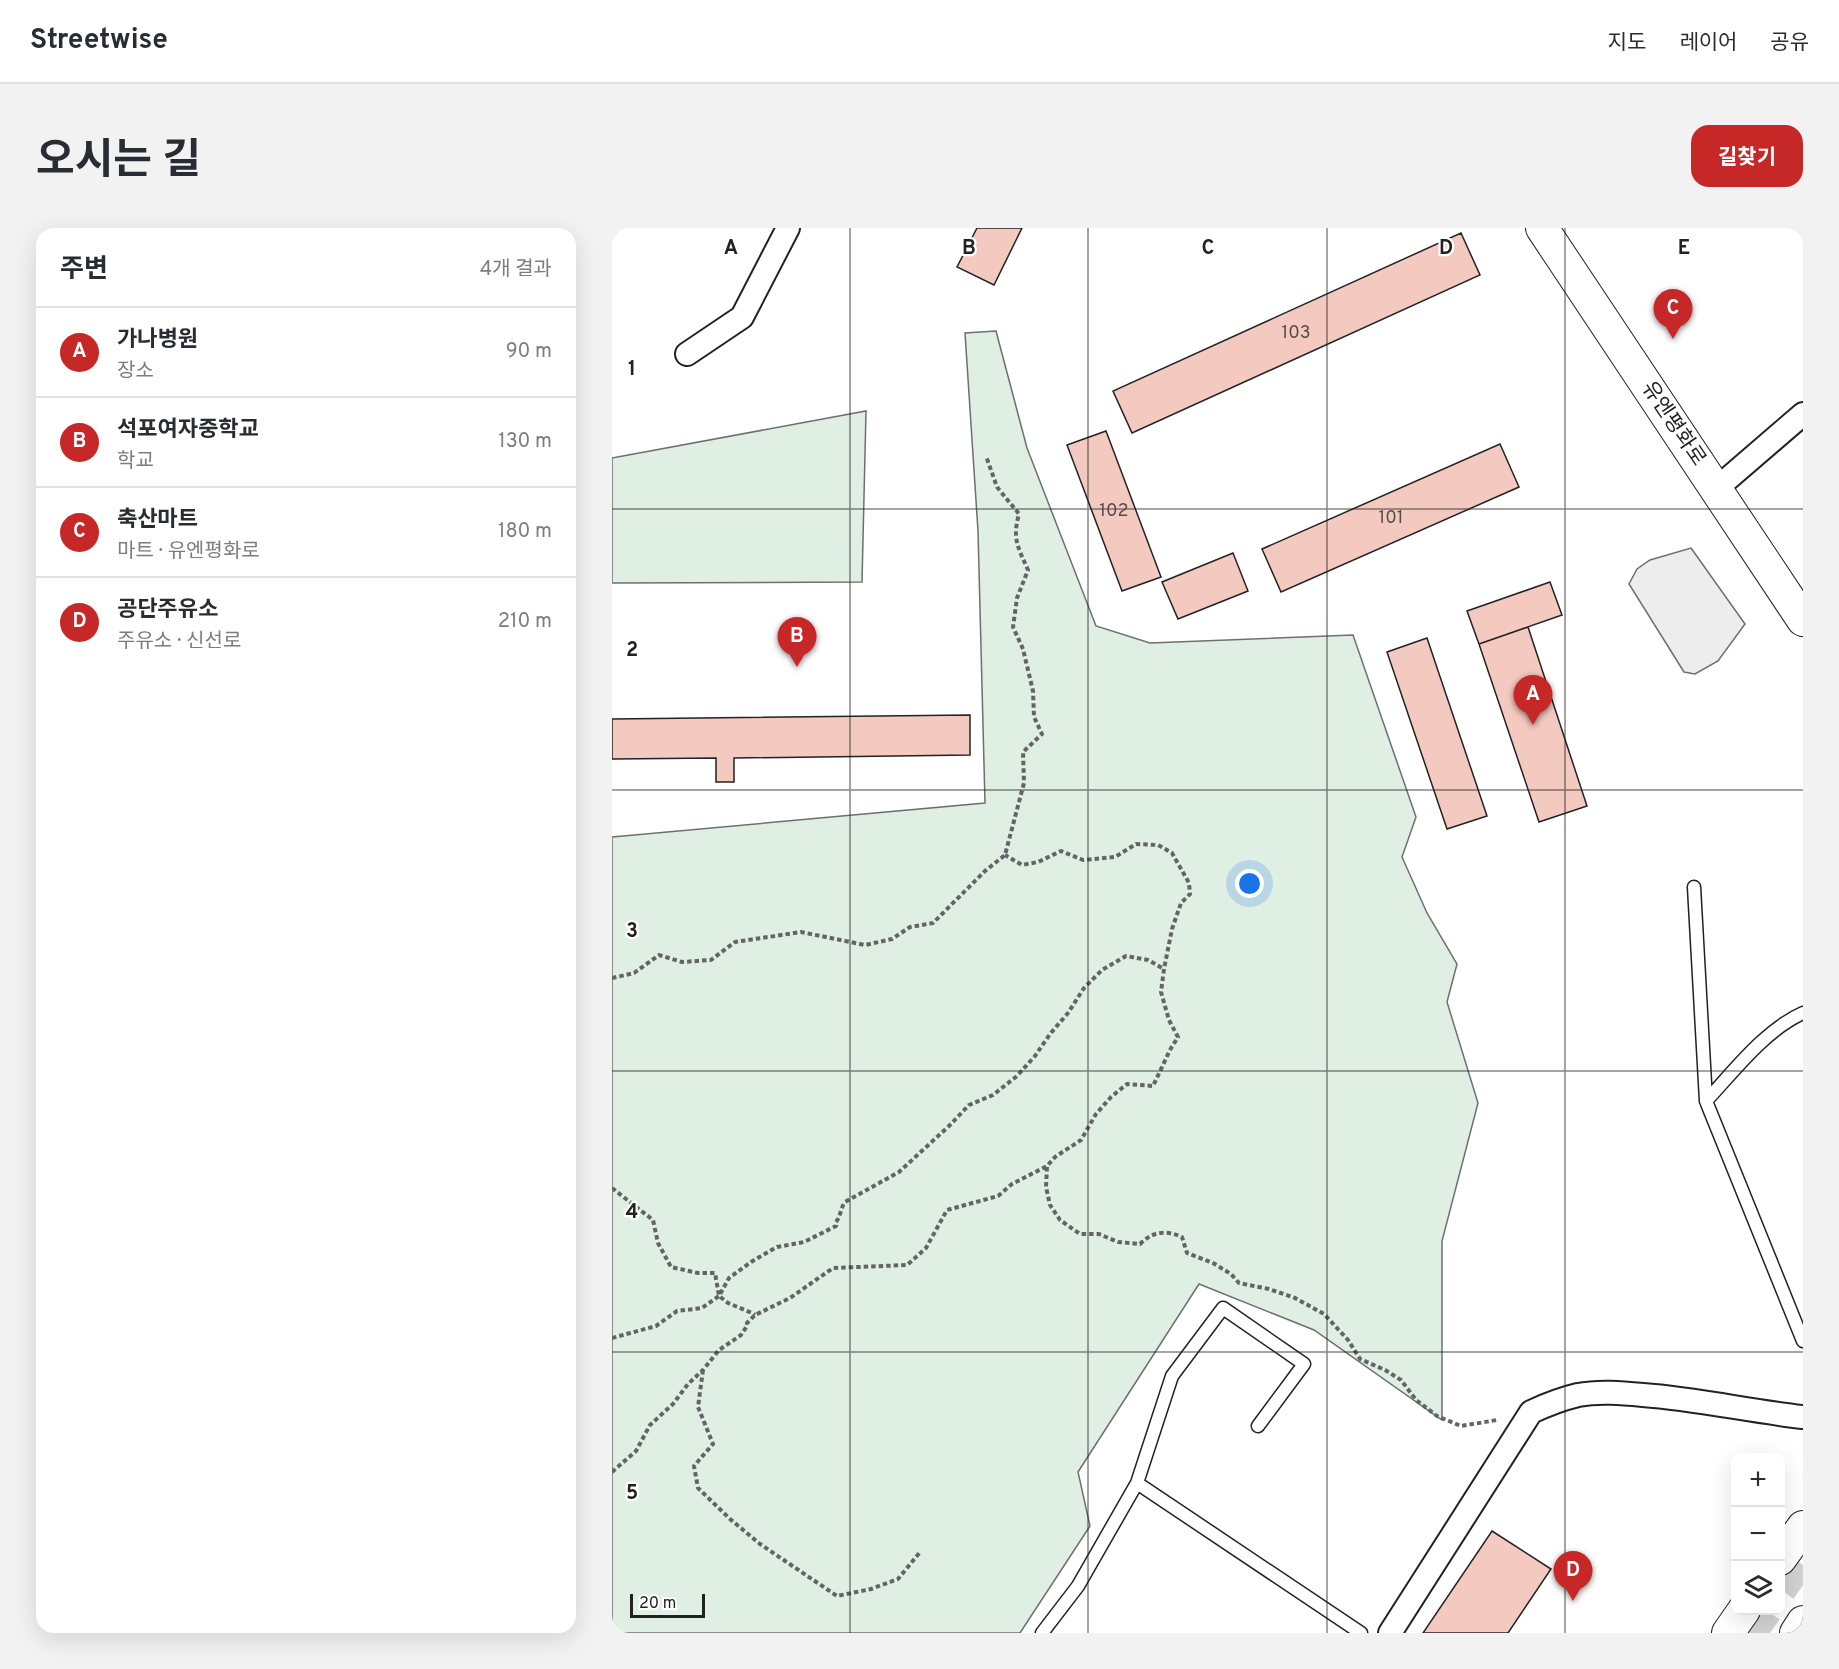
<!DOCTYPE html>
<html lang="ko">
<meta charset="utf-8">
<style>
:root{--surface:#fff;--page:#f2f2f3;--text:#2b2b33;--muted:#7c7c81;--line:#e1e1e2;--accent:#c62828}
body{margin:0;font-family:Overpass,"Noto Sans KR",sans-serif;background:var(--page);color:var(--text)}
.controls{position:absolute;right:18px;bottom:18px;display:grid;overflow:hidden;border-radius:12px;box-shadow:0 6px 24px #0002}
.controls button{width:54px;height:54px;display:grid;place-items:center;padding:0;border:0;border-bottom:2px solid var(--line);background:var(--surface);color:var(--text);font:30px sans-serif}
.scale{position:absolute;left:18px;bottom:15px;width:75px;box-sizing:border-box;padding-left:6px;border:3px solid #222;border-top:0;font-size:16px;line-height:21px;white-space:nowrap;color:#222;-webkit-text-stroke:4px #fff;paint-order:stroke}
.you{position:absolute;left:638px;top:656px;width:21px;height:21px;margin:-15px;border:4px solid #fff;border-radius:50%;background:#1a73e8;box-shadow:0 0 0 9px #1a73e833}
.badge{display:grid;place-items:center;width:39px;height:39px;border-radius:50%;background:var(--accent);color:#fff;font-size:20px;font-weight:700}
.pin{position:absolute;translate:-50% -50px;filter:drop-shadow(0 2px 3px #0008)}
.pin::after{content:'';position:absolute;top:32px;width:21px;height:18px;background:inherit;clip-path:polygon(0 0,100% 0,50% 100%)}
.list{margin:0;padding:0;list-style:none}
h2{display:flex;justify-content:space-between;align-items:center;height:78px;margin:0;padding:0 24px;font-size:26px}
h2 small{font-size:20px;font-weight:400;color:var(--muted)}
.list li{display:grid;grid-template-columns:39px 1fr auto;gap:18px;align-items:center;box-sizing:border-box;height:90px;padding:0 24px;border-top:2px solid var(--line)}
.list b{display:block;font-size:22px;white-space:nowrap}
.list p{margin:0;font-size:20px;white-space:nowrap;color:var(--muted)}
.list em{font-size:20px;font-style:normal;color:var(--muted)}
.icon{flex:none;width:33px;height:33px;fill:none;stroke:currentColor;stroke-width:2;stroke-linecap:round;stroke-linejoin:round}
.map{position:relative;flex:none;width:1191px;height:1405px;overflow:hidden;border-radius:18px}
header{display:flex;align-items:center;gap:36px;box-sizing:border-box;height:84px;padding:0 30px;background:var(--surface);border-bottom:2px solid var(--line)}
header strong{font-size:28px}
nav{display:flex;gap:33px;margin-inline-start:auto;font-size:21px}
.intro{display:flex;align-items:center;justify-content:space-between;box-sizing:border-box;height:144px;padding:0 36px}
h1{margin:0;font-size:42px}
.button{padding:15px 27px;border-radius:18px;background:var(--accent);color:#fff;font-size:21px;font-weight:700}
main{display:flex;gap:36px;padding:0 36px}
aside{flex:1;background:var(--surface);border-radius:18px;box-shadow:0 6px 24px #0002}
.map>svg:first-child{display:block}
</style>
<header>
<strong>Streetwise</strong>
<nav><a>지도</a><a>레이어</a><a>공유</a></nav>
</header>
<div class="intro"><h1>오시는 길</h1><a class="button">길찾기</a></div>
<main>
<aside>
<h2>주변<small>4개 결과</small></h2>
<ul class="list">
<li><span class="badge">A</span><div><b>가나병원</b><p>장소</p></div><em>90 m</em></li>
<li><span class="badge">B</span><div><b>석포여자중학교</b><p>학교</p></div><em>130 m</em></li>
<li><span class="badge">C</span><div><b>축산마트</b><p>마트 · 유엔평화로</p></div><em>180 m</em></li>
<li><span class="badge">D</span><div><b>공단주유소</b><p>주유소 · 신선로</p></div><em>210 m</em></li>
</ul>
</aside>
<div class="map">
<svg width="1191" height="1405" viewBox="0 0 1191 1405">
<rect width="100%" height="100%" fill="#fff"/>
<path fill="#e0efe3" stroke="#6f6f6f" stroke-width="1.5" d="M384,103l31,117 69,178 54,17 203,-8 63,182 -14,40 25,56 30,51 -10,38 31,101 -36,138v179l-128,-90 -115,-46 -121,188 12,54 -70,107h-408v-796l373,-34 -7,-272 -13,-198z
M254,183l-4,171 -250,1v-125z"/>
<path fill="#ededed" stroke="#6f6f6f" stroke-width="1.5" d="M1079,320l54,76 -27,37 -23,13 -11,-2 -55,-88 8,-15 13,-9z"/>
<path fill="#f3c9c0" stroke="#222" stroke-width="1.5" d="M365,0h45l-28,57 -37,-18z
M849,5l19,42 -348,158 -19,-42z
M494,203l55,146 -39,14 -55,-146z
M888,216l19,43 -238,105 -19,-43z
M621,325l15,38 -70,28 -16,-37z
M938,354l12,33 -83,29 -12,-33z
M916,399l59,179 -48,16 -60,-178z
M815,410l60,178 -40,13 -60,-177z
M358,487v40l-236,3v24h-18v-24l-104,1v-40z
M880,1303l59,38 -43,64h-85z"/>
<g fill="none" stroke-linecap="round" stroke-linejoin="round">
<path stroke="#d3d3d3" stroke-width="33" stroke-dasharray="33 16" stroke-linecap="butt" d="M1168,1361l23,-32
M1138,1405l16,-23"/>
<g stroke="#222" stroke-width="15">
<path id="service" d="M1082,659l12,214c28,-30 59,-71 97,-88
M1094,873l97,240
M646,1198l46,-62 -81,-56 -51,68 -35,107 224,150
M430,1405l36,-47 59,-103"/>
</g>
<g stroke="#222" stroke-width="26">
<path id="minor" d="M75,126l55,-37 46,-89
M1104,261l87,-75
M778,1405l141,-221c15,-7 30,-13 47,-17 21,-4 44,-2 65,0 54,4 106,16 160,22"/>
</g>
<g stroke="#222" stroke-width="34">
<path id="secondary" d="M930,0l261,392
M1168,1331l23,-32
M1116,1405l16,-23
M1184,1405l7,-11"/>
</g>
<path stroke="#646464" stroke-width="4" stroke-dasharray="4.5 3" stroke-linecap="butt" d="M0,750l22,-5 25,-18 23,7 29,-2 24,-18 66,-10 64,13 27,-6 18,-12 23,-4 52,-52 20,-16 19,-72 -1,-31 19,-18 -8,-17 -1,-26 -10,-42 -10,-22 4,-29 11,-28c-10,-23 -16,-31 -9,-56l-22,-27 -11,-31
M435,939l-1,20 4,18 10,15 20,14h19l19,8 22,2c13,-13 26,-14 42,-7l5,16 26,10 18,11 8,9 30,6 26,9 29,16 24,26 12,19 25,11 16,10 15,20 21,16 24,10 36,-6
M0,960l41,32 5,23 13,24 27,6h17l4,23 9,7 24,10 3,2
M0,1110l44,-12 21,-15 25,-3 17,-12 10,-18 22,-16 26,-15 27,-5 32,-16v-4c5,-6 4,-13 9,-20l54,-30 50,-46 20,-21 24,-10 24,-19 18,-20 15,-22 18,-21 16,-25 18,-18 24,-14 22,4 16,9
M91,1142l-5,37 15,37 -19,22 4,22 32,31 30,25 77,52 34,-7 27,-10 23,-28
M0,1244l24,-21 14,-26 23,-21 15,-20 15,-14 16,-20 22,-15 6,-9v-3l8,-8 35,-17 43,-30 74,-3 19,-17 21,-38 51,-14 14,-12 35,-18 8,-9 26,-17 15,-26 15,-17 16,-13 26,2 17,-36 8,-13 -9,-17 -8,-28 3,-23 8,-40 9,-26 9,-9 -1,-11 -17,-30 -14,-8 -22,-1 -21,13 -32,3 -22,-9 -23,11 -16,3 -17,-10"/>
<use href="#service" stroke="#fff" stroke-width="12"/>
<use href="#minor" stroke="#fff" stroke-width="22"/>
<use href="#secondary" stroke="#fff" stroke-width="32"/>
</g>
<path fill="none" stroke="#222" stroke-width="1.5" stroke-opacity="0.55" d="M238,0v1405M476,0v1405M715,0v1405M953,0v1405M0,281h1191M0,562h1191M0,843h1191M0,1124h1191"/>
<g text-anchor="middle" dominant-baseline="central" stroke-width="4.5" stroke-linejoin="round" paint-order="stroke">
<g font-size="18" fill="#564c4a">
<text x="684" y="105">103</text>
<text x="502" y="283">102</text>
<text x="779" y="290">101</text>
</g>
<g font-size="21" fill="#222" stroke="#fff">
<text transform="translate(1061 196) rotate(56)">유엔평화로</text>
</g>
</g>
<g font-size="20" text-anchor="middle" font-weight="bold" fill="#222" stroke="#fff" stroke-width="4.5" stroke-linejoin="round" paint-order="stroke">
<text x="119" y="26">A</text>
<text x="357" y="26">B</text>
<text x="596" y="26">C</text>
<text x="834" y="26">D</text>
<text x="1072" y="26">E</text>
<text x="20" y="147">1</text>
<text x="20" y="428">2</text>
<text x="20" y="709">3</text>
<text x="20" y="990">4</text>
<text x="20" y="1271">5</text>
</g>
</svg>
<div class="controls">
<button>+</button>
<button>−</button>
<button><svg class="icon" aria-label="layers" viewBox="0 0 24 24"><path d="M12 4l9 5-9 5-9-5zM3 14l9 5 9-5"/></svg></button>
</div>
<div class="scale">20 m</div>
<div class="you"></div>
<div class="pin badge" style="left:921px;top:497px">A</div>
<div class="pin badge" style="left:185px;top:439px">B</div>
<div class="pin badge" style="left:1061px;top:111px">C</div>
<div class="pin badge" style="left:961px;top:1373px">D</div>
</div>
</main>
